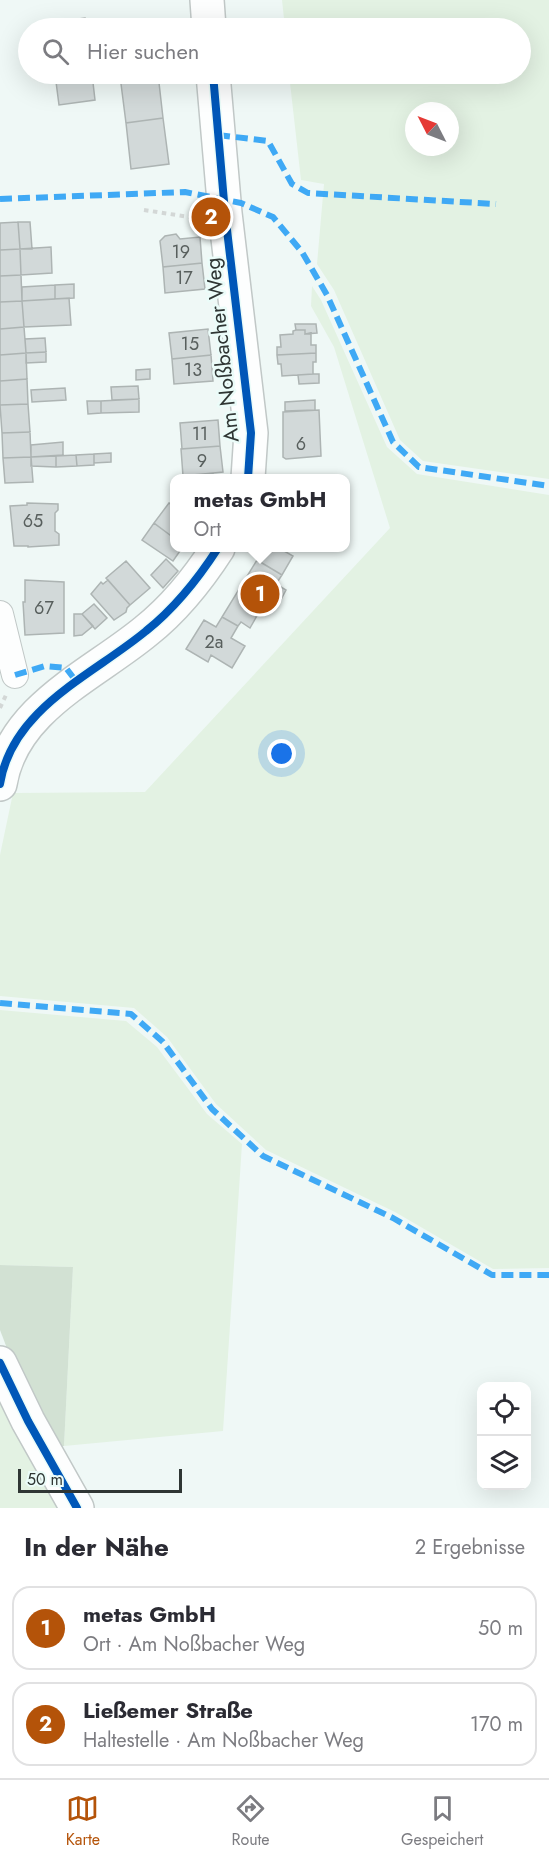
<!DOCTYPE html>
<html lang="de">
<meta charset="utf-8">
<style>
:root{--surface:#fff;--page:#f7f7f7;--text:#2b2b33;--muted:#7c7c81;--line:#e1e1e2;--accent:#b45309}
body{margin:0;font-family:Jost,sans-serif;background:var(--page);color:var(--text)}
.controls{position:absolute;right:18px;bottom:18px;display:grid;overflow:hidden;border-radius:12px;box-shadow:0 6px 24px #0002}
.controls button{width:54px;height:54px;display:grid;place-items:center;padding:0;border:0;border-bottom:2px solid var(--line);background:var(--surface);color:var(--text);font:30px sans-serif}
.compass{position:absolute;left:405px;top:102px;width:54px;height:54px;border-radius:50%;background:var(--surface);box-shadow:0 6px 24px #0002;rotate:312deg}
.scale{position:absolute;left:18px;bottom:15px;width:164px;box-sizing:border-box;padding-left:6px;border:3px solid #2f3634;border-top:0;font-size:16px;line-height:21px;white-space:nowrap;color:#2f3634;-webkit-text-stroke:4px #ebfcf9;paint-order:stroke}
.you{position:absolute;left:282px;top:754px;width:21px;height:21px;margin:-15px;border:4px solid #fff;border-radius:50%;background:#1a73e8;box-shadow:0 0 0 9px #1a73e833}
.badge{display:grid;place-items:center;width:39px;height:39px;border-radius:50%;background:var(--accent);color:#fff;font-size:20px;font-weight:700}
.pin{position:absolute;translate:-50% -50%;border:3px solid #fff;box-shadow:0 2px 6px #0006}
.popup{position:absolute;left:170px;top:474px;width:180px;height:78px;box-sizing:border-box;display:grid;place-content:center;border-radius:12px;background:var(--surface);filter:drop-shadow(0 2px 4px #0005);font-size:20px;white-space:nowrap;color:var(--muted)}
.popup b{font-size:22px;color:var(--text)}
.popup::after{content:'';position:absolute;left:50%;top:100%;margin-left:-12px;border:12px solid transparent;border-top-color:var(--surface)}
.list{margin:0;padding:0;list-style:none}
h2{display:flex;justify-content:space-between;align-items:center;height:78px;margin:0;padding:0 24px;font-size:26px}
h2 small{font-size:20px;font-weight:400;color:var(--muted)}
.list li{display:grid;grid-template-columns:39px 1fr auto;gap:18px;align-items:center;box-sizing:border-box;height:84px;margin:0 12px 12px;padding:0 12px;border:2px solid var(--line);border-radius:18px}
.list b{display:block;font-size:22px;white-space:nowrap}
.list p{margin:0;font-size:20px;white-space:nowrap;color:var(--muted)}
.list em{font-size:20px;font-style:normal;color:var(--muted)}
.icon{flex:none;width:33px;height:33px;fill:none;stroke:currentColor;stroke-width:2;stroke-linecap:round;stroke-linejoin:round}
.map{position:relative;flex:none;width:549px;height:1508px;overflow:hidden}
.search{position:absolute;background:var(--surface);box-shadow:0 6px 24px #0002;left:18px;right:18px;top:18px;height:66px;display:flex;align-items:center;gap:15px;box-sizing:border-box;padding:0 21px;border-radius:33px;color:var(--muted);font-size:22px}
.sheet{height:270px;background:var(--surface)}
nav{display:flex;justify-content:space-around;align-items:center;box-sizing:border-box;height:84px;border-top:2px solid var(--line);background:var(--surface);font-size:16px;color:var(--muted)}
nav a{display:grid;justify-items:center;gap:3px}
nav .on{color:var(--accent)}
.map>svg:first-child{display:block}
</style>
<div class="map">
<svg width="549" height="1508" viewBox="0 0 549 1508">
<rect width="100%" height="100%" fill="#eff8f6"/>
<path fill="#e3f2e3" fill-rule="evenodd" d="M282,0h267v479l-126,-18 -23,-21 -66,-150 -17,-26 7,-80 -23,-4 -12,-106h231v-46h-235zM414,111h36v36h-36z
M312,286l9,14 66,147 30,27 132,21v773l-56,1 -98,-57 -129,-62 -50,-46 -49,-67 -33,-29 -134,-12v-141l13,-62 132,-1 245,-264 -56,-181 -23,-41z
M0,1010l126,11 31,26 50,67 35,30 -19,287 -159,15 9,-179 -73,-2z
M0,1401l63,107h-63z"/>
<path fill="#d2e1d3" d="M0,1265l73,2 -9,179 -14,1 -23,-46 -27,-71z"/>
<path fill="#d2d9d9" stroke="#adb4b3" stroke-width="1.5" d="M85,18l1,10h-37v-5z
M55,74h37l3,26 -36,5z
M141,74h17l5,44 -37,5 -6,-47z
M163,118l6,46 -38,5 -5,-46z
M18,222l2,27 -20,1v-27z
M18,222h12l2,27h-12z
M176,234l4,5 20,-2 2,26 -39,4 -3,-26 5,-5z
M51,247l1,26 -31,2 -1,-26z
M20,249l1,26 -21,1v-26z
M202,263l3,26 -40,4 -2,-26z
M21,275l1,26 -22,1v-26z
M74,284v14l-19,1v-14z
M55,285v14l-33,2v-14z
M69,298l2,27 -47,2 -2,-26z
M22,301l2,26 -24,2v-27z
M295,324h21l1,9 -12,1v-4h-9z
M24,327l2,26 -26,2v-26z
M208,329l3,26 -39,4 -3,-26z
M296,330h9v4l6,-1v12h5v8l-39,2v-8h4l-1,-12 13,-1v-3z
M45,338l1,14 -20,1 -1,-14z
M46,352v10l-20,1v-10z
M26,353l1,26 -27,2v-26z
M316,353v9h-3v12l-31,2 -1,-12h-3l-1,-9z
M211,355l2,26 -39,3 -2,-25z
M150,369v10l-14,1v-10z
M313,374h6v9l-20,1 -1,-9z
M27,379l1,25 -28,1v-24z
M138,386l1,13 -27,1 -1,-13z
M65,388l1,12 -34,2 -1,-12z
M139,399v13l-38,1v-12z
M315,400v10l-30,1v-9z
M87,401h14v12l-13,1z
M28,404l2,28 -28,1 -2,-28z
M319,410l2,46 -35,3 -3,-2v-45z
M218,420l2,26 -38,3 -2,-26z
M30,432l1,25 -28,1 -1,-25z
M63,442v13l-32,2v-12z
M220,446l3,26 -40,4 -2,-27z
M111,453v9l-17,1v-9z
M94,454v11l-17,1 -1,-11z
M76,455l1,11 -21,1v-11z
M56,456v11l-25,-1v-9z
M31,457l2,25 -28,1 -2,-25z
M213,473v5h-20v-3z
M27,503l31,1v6l-3,3v18l4,3v11l-31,2v-1h-14l-4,-40 17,-1z
M169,503l5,3v32l-20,-15z
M154,523l20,15v10h8l-9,13 -31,-21z
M264,548h15l14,8 -11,19 -25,-15z
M166,559l12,12 -15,17 -12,-13z
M257,560l25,15 -6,9 10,6 -8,15 -11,-7 -17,30 -9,-6 -3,4 -16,-9z
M126,561l24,27 -20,17 -24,-27z
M25,580l39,2v51l-39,2 -2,-33h2z
M108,580l22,25 -3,3 -1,4 -12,8 -23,-26 10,-12 2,2z
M94,604l13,14 -12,11 -13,-15z
M74,614h8l11,12 -11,9 -8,1z
M222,617l16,9 -7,12 14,8 -13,22 -21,-13 -3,7 -22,-13 18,-29 12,7z"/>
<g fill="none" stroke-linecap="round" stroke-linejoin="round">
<g stroke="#c1c8c7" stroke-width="28">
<path id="street" d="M0,614l15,61"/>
</g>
<g stroke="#c1c8c7" stroke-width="36">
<path id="secondary" d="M207,0l2,28
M213,74l12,139 26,220 -3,45
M0,784c12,-76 93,-109 146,-153 29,-23 52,-52 72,-83
M0,1363l28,58 49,87"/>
</g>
<path stroke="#d3d7d6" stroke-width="4" stroke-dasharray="4.5 4.5" stroke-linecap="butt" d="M144,210l52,8 3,2
M0,708l6,-13"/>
<use href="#street" stroke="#fdfefe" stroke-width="26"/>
<use href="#secondary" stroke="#fdfefe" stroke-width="33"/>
<path stroke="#3fa9f5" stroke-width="6" stroke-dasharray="12 6" stroke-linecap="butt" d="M218,135l50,6 24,43 16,9 188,11
M0,199l185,-7 56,11 32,14 29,35 25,43 66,147 26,25 130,19
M15,675l30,-9 21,2 10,13
M0,1003l131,11 32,28 49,67 51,47 130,62 99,57h57"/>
<g stroke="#ebfcf9" stroke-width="11">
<path id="cycleway" d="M213,74l12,139 26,220 -3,45
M0,784c12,-76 93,-109 146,-153 29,-23 52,-52 72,-83
M0,1363l28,58 49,87"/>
</g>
<use href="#cycleway" stroke="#0057b8" stroke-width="8"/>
</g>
<g text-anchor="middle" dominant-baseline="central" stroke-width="5" stroke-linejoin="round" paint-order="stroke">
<g font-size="18" fill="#585f5d">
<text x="181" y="252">19</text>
<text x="184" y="278">17</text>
<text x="190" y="344">15</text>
<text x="193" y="370">13</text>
<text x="200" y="434">11</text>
<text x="301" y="444">6</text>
<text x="202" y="461">9</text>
<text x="33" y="521">65</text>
<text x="44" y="608">67</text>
<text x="214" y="642">2a</text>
</g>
<g font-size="21" fill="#2f3634" stroke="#ebfcf9">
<text transform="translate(222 350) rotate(-96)">Am Noßbacher Weg</text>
</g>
</g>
</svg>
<div class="controls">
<button><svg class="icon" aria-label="locate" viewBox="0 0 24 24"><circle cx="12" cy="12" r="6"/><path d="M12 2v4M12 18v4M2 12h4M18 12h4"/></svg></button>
<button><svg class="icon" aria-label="layers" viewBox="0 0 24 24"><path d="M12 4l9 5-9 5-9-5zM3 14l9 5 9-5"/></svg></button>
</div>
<svg class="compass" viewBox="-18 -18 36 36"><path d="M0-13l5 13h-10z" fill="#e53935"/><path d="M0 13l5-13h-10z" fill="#7c7c81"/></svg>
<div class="scale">50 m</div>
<div class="you"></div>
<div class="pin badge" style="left:260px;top:594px">1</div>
<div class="popup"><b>metas GmbH</b>Ort</div>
<div class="pin badge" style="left:211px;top:217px">2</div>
<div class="search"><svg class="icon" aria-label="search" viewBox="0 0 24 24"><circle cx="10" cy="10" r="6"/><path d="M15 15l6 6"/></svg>Hier suchen</div>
</div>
<section class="sheet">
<h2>In der Nähe<small>2 Ergebnisse</small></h2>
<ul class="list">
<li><span class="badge">1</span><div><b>metas GmbH</b><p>Ort · Am Noßbacher Weg</p></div><em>50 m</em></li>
<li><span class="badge">2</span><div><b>Ließemer Straße</b><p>Haltestelle · Am Noßbacher Weg</p></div><em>170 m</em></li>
</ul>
</section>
<nav>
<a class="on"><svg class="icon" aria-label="map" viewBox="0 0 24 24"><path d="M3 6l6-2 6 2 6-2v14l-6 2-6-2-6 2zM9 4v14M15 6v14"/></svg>Karte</a>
<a><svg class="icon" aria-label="directions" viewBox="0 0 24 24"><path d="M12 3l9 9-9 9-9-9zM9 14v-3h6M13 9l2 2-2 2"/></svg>Route</a>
<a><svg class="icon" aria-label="saved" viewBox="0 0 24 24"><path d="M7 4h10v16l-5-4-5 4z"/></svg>Gespeichert</a>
</nav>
